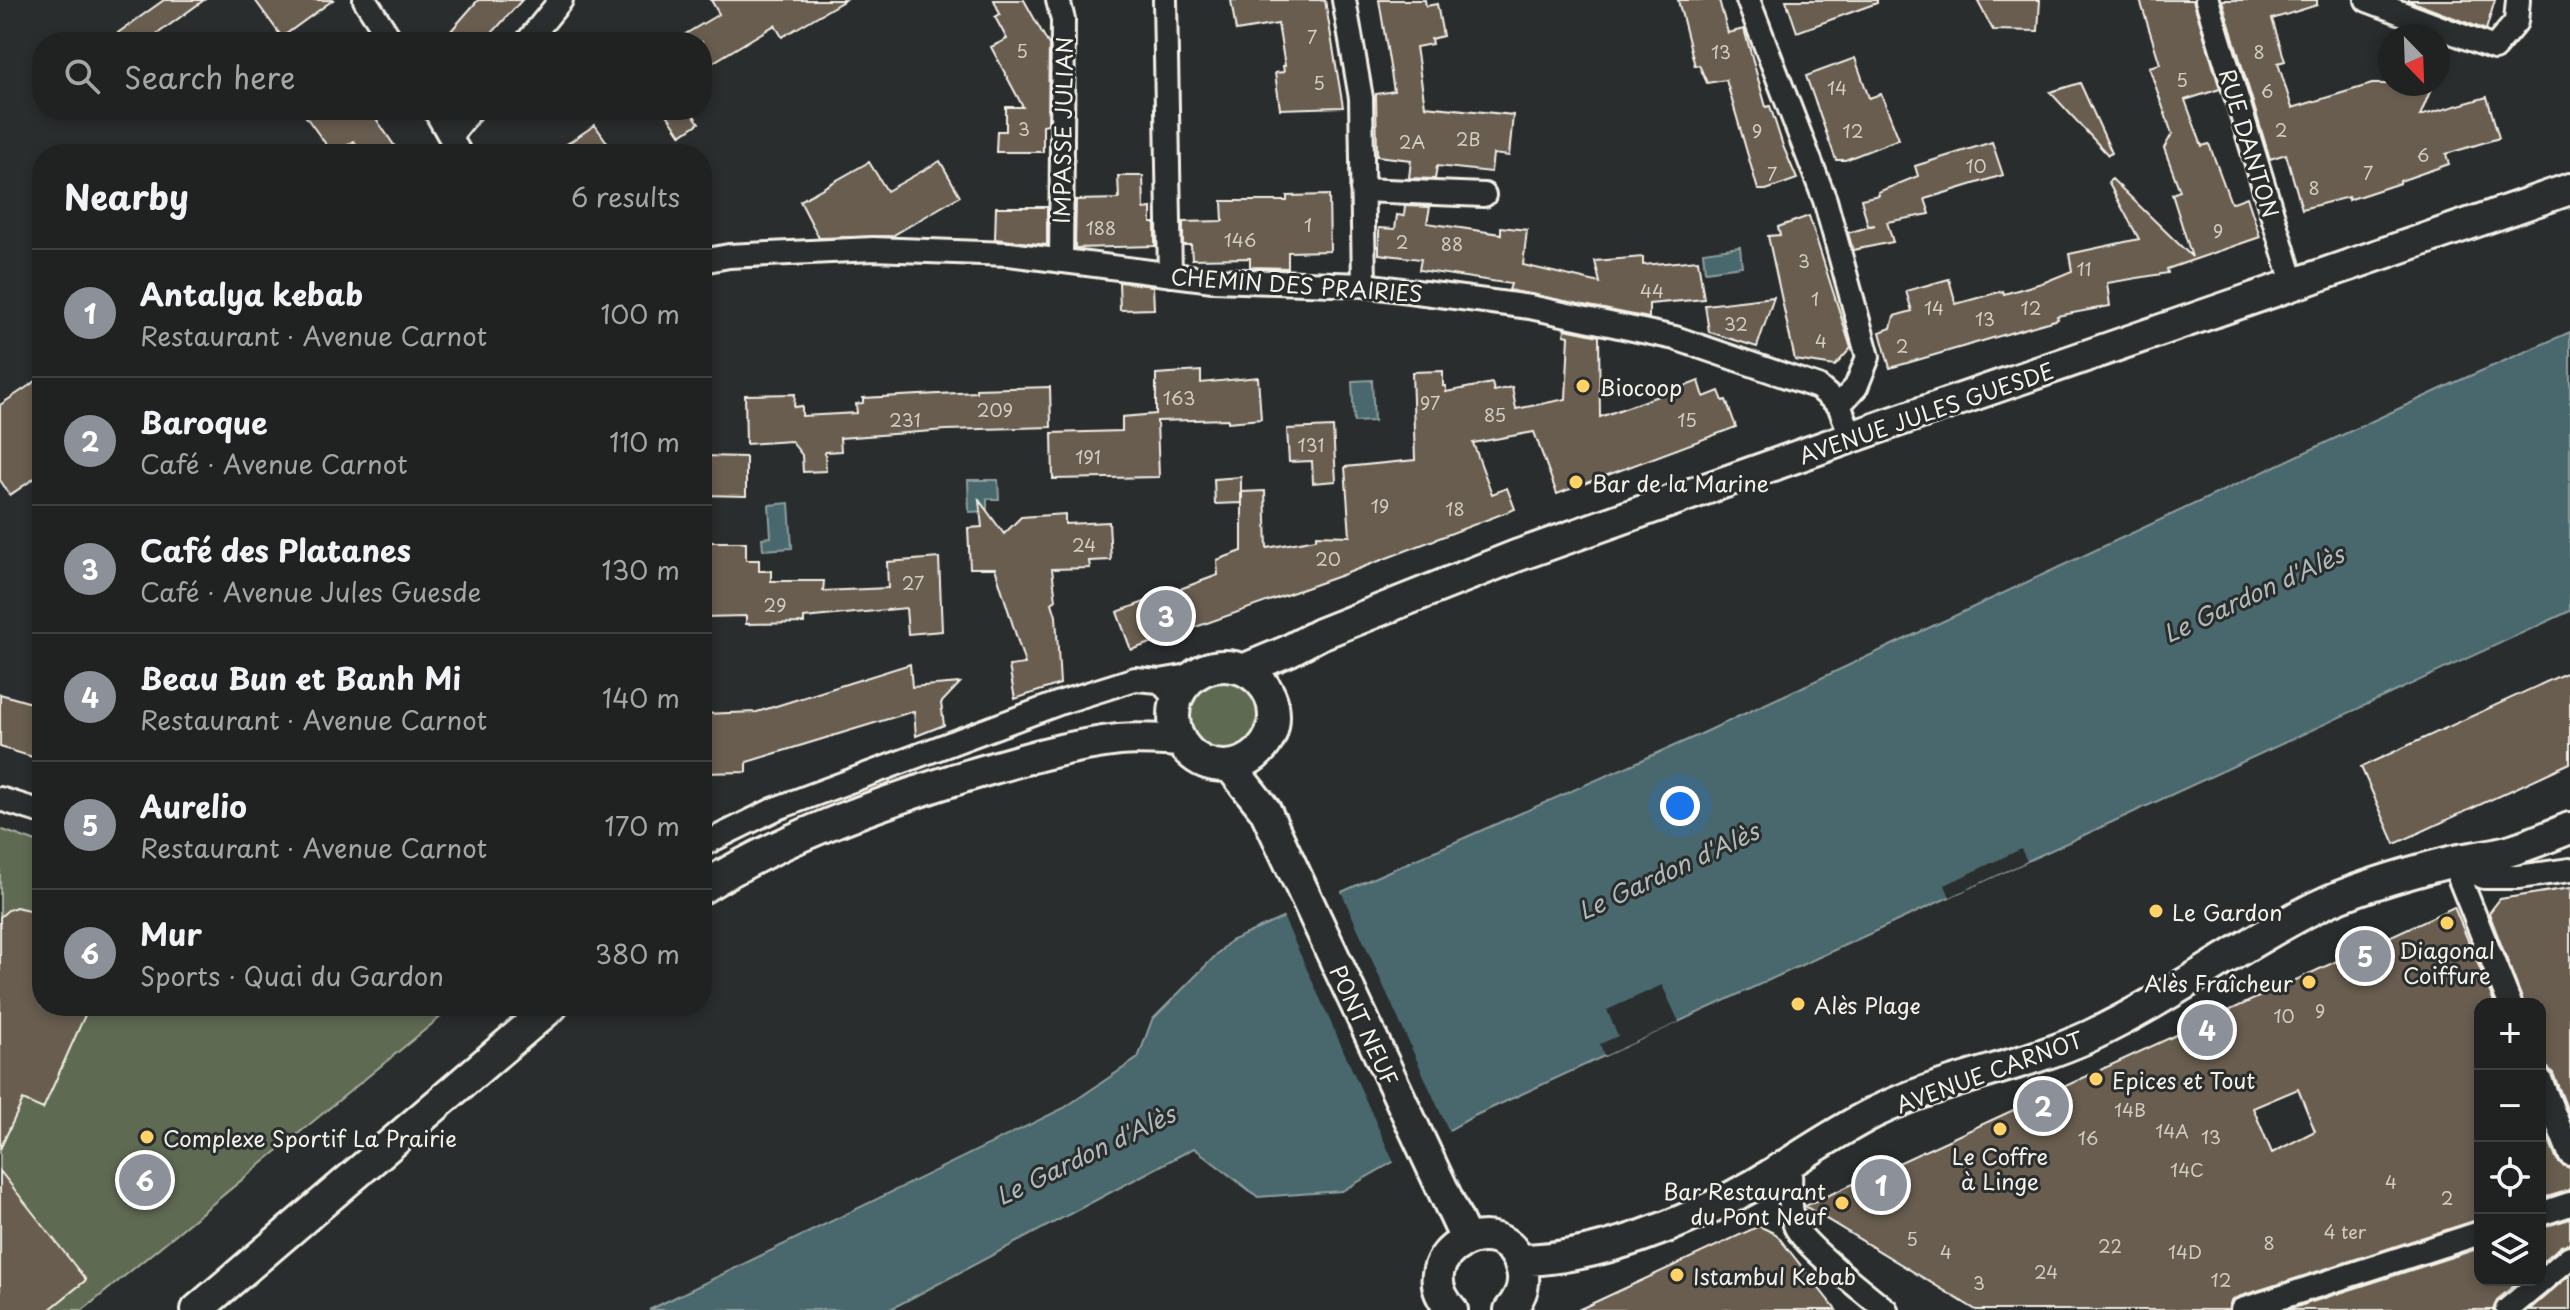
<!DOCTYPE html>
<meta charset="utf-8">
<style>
:root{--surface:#202222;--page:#282a2a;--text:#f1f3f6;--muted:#a2a4a5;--line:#3d3f40;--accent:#8c9099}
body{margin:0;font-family:"Playpen Sans",sans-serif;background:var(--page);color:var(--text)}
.controls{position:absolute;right:24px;bottom:24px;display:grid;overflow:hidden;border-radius:16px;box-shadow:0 4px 12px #0003}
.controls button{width:72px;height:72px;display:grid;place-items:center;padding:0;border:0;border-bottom:2px solid var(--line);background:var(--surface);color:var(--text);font:40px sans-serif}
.compass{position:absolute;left:2378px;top:24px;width:72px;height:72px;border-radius:50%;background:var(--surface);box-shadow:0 4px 12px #0003;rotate:157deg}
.you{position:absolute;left:1680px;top:806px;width:28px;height:28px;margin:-20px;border:6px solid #fff;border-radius:50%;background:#1a73e8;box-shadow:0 0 0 12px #1a73e833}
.badge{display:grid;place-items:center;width:52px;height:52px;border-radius:50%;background:var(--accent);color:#fff;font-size:26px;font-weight:700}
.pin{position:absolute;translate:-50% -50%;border:4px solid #fff;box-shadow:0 2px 8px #0006}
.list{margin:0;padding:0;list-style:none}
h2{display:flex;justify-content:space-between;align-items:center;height:104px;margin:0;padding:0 32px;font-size:34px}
h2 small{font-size:26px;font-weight:400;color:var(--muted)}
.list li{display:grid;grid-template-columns:52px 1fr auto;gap:24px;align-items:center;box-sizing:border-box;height:128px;padding:0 32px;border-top:2px solid var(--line)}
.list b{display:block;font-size:30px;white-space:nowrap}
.list p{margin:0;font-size:26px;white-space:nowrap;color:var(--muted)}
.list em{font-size:26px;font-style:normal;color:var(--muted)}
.icon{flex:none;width:44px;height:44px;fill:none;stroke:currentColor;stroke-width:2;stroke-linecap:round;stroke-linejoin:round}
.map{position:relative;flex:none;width:2570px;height:1310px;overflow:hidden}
.search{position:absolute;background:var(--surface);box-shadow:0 4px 12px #0003;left:32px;top:32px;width:680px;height:88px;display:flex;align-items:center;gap:20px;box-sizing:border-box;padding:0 28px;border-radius:32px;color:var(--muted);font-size:30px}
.panel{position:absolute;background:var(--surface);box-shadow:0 4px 12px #0003;left:32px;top:144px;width:680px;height:872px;border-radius:32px}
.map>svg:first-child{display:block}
</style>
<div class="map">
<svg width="2570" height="1310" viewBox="0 0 2570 1310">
<rect width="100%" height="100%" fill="#2a2d2e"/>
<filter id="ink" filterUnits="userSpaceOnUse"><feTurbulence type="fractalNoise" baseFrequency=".0125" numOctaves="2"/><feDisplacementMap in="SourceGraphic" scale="16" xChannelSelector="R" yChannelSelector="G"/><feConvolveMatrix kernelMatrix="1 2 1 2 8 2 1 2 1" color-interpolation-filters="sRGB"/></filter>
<g filter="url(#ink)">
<path fill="#5e6b53" stroke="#a9ae9e" stroke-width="2" d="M1190 716a35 35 0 1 1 70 0a35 35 0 1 1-70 0Z
M0,829l42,15v162h412l-371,304h-83z"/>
<path fill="#4a686d" stroke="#8e9f9e" stroke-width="2" d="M1740,247l2,19 -37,5 -2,-19z
M2570,332v279l-1096,505 -132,75 -84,6 -64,-49 -305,162h-240l415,-202 74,-50 14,-38 78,-79 471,-207 755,-352z
M1372,380l2,41 -20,1 -2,-41z
M968,480h30l1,19h-12v12l-18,1z
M789,503l3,45 -29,2 -1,-12 9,-1 -2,-32z"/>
<path fill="#2a2d2e" d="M2021,849l6,12 -77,36 -5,-12z
M1340,889l110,245 -55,31 -113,-251z
M1662,985l17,37 -75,34 -4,-12 18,-8 -11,-26z"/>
<path fill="#675d4f" stroke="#f4f1e8" stroke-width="2" fill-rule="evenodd" d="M164,0h40l-58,42h-41z
M255,0h78l-51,37z
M478,0h44l-27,30 -19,12h-14l-12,-10z
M711,0h134l-63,37 -7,-12 -73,44v-27h-30l47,-28z
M994,0h30l25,45 -1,79 -5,1v27h-47l1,-21h9v-24h17l-32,-60 16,-8 -12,-22 5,-3z
M1231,0h94l18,107 -63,2 -5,-36 9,-1 -1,-6h2l-7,-42 -42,7z
M1379,0h46l1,6 11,-2 6,32 -12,3 1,5 -16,3 9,59 88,9 -4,41 -16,-2 -2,18 -54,-6 -2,13 -26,-1 2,-18 -34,-4 -1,-62 18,-3z
M1678,0h41l9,33 16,-4 22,78 4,-1 13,40 14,33 -31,11h-8l-32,-110 -19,3 -8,-18 -4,1z
M1786,0h91v3l-80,29z
M1977,0h63l-2,31 -45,-1z
M2140,0h53l27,89 -35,11 17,46 7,-2 22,59 16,-6 13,40 -93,32 1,4 -61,10 3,23 -53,10 1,3 -168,49 -10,-36 11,-4 3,-12 18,-5 -6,-20 43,-12 7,25 47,-13 1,3 41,-12 27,-11 -3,-17 70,-15 -31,-57 4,-3 80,78 -20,-63 8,-3 -16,-43 8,-14 -23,-67 11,-3z
M2222,0h95v5l-45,14 13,42 -7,2 14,45 80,-24h61l-13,32 67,-19 12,41 -53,16 3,10 -49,17v2l-52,17v-3l-46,12 -16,-55 -16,5z
M2407,0h88l-9,30z
M1855,58l14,40 12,-4 18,45 -54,21h-9l-30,-84z
M2080,83l32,70 -4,2 -58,-63z
M301,110h69l30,44h-36l-10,-13 -21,13z
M664,110h26l9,13 -18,12z
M595,125l20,29h-63l34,-23z
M1992,142l11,33 -78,24 5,15 -43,8 6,20 -40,8 -5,-17 27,-8 -7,1 -7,-27 18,-4 -1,-3 40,-16 -3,-10z
M940,161l20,35 -68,40 -73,2 -19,-37 69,-39 18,29z
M1118,176h25l1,33 7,-1v15h4v23l-80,2 1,-48 43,-1z
M1329,195l1,56 -42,1v16l-38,-1v-9l-58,1 -1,-14h-8v-23l40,-1 -1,-20h65v-5z
M1405,206l25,1 -3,16 74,11v-7l26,3 -4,35 77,18 -5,-22 48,-4v8l55,-5 6,39 -55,5v14l-140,-28 2,-6 -92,-14 2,-11 -42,-5v-26l16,1 2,-14 7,1z
M996,207h51v38l-52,-6z
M1809,216l42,132 -16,18 -40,-6 -27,-124 12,-1 -2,-8z
M1119,282l34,4 1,23 -34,1z
M1774,297l-17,50 -48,-15 -4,-27z
M1565,329l34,7 1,81 99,-36 5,16 15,-6 4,10 3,-1 10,27 -179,67 -23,-62 -61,11 19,51 15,-6 8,21 -170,65 -214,76 -14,-38 101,-37 -1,-15 25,-9v-59l23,-1 2,57 49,-9v-4l34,1 -5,-69 70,-7 -3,-88 31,-1v15h3v6l46,-9 2,8 18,-4 4,22 50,-10 3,-63 -5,-1z
M1201,371v12l57,-6 3,42 -33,3v-3l-71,2 2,56 -106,2 -1,-46 70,-2v-14l34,-3v-40z
M42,377v96l-32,22 -10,-15v-75z
M1050,387l1,40 -105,3 -106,8 1,13 -16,1 1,19 -23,1 -1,-17 -11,-14 -45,3 -1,-49 50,-1 -1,13 8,-1v10l55,-3 -1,-9 7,-1v-5l113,-6v-3z
M1333,427l3,54 -23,2 -1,-22 -23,1 -2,-33z
M702,456l44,1v39l-44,-1z
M1241,477v26l-26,1 -1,-25z
M979,500l25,34 17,-17 44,-3v10l44,-2 2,38 -22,1 1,7 -38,1 4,31 -4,3 4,13 4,68 -45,15 -6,-33 16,-2 -30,-96h-25l-2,-40 14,-1z
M702,542h44v18h13v11h12v10h53l-1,10 65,-3 -1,-26 52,-4 3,73 -34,3 -2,-26 -102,10v5l-58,1v-8l-44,1z
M910,664l2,23 48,-4 -19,20 3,22 -28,11 -2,-25 -167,51v10l-45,1v-59l55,-2z
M2570,671v92l-175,81 -34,-77z
M0,694l42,12v54l-42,-13z
M2570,888v228l-17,-43 -5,-5 -8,-3v-61h-16l-35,-91 11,-14z
M16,907l16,4 10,14v81h47l-46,103 -20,-9 -23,49v-232l8,-7z
M2454,907l41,97h-15v215l-242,78 -7,4 -3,9h-252l-171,-104zM2298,1089l17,42 -43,22 -19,-45z
M2540,1117l17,43 5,5 8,3v22l-30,9z
M0,1171l86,109 -37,30h-49z
M2570,1219v24l-9,3 -21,18v-36z
M1759,1226l17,8 60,76h-258z
M2480,1248v32h41l-23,19 -5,11h-206z
M2570,1275v35h-41z"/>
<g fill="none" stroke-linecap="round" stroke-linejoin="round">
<g stroke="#f4f1e8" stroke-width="28">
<path id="street" d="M365,0l27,42
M1058,0l5,20 -2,241
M1165,0l5,275
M1344,0l17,98 3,187
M1748,0l77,200 43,157 -12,30 -17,18
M2207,0l87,286
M2367,0l127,48 22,-26 2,-22
M527,42l34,-42
M435,110l25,44
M450,136l21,-26
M1362,190l122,5
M702,261l27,-5 144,-7 136,5 204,26 151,5 166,22 145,31 143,49 21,18 13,33
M1160,681l16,18
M0,799l42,13
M702,845l73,-36 287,-107 73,-23 25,2 35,-6
M2453,862l57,142
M2453,862l31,15h34l52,-7
M2540,1079l30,75
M1790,1162c1,20 -2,43 5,63 6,19 72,69 91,85
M2540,1214l30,-10
M2242,1310l238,-77
M2507,1310l63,-53"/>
</g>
<g stroke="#f4f1e8" stroke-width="36">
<path id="secondary" d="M1174 716a50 50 0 1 1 100 0a50 50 0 1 1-100 0Z
M1245,669l43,-18 32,-17 196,-78 367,-130 687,-237
M1230,766l35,44 201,429
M702,888c78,-49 164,-80 251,-108 54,-16 110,-34 166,-40 20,-2 41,0 61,1
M1520,1260c77,-1 167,-37 234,-75 40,-24 78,-51 119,-72 69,-34 147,-45 217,-77 79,-37 148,-90 226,-129 36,-18 99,-36 138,-46 18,-4 36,-5 54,-10 21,-6 42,-15 62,-23
M197,1310l355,-304
M1452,1310c-52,-55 53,-110 70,-40 4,15 -2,28 -12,40"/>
</g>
<use href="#street" stroke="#2a2d2e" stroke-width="22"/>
<use href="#secondary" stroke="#2a2d2e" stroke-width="30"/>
</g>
</g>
<g fill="#ffd166" stroke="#2a2d2e" stroke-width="3">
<circle cx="1583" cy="386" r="8"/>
<circle cx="1576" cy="482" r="8"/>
<circle cx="2156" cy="911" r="8"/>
<circle cx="2447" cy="923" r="8"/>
<circle cx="2309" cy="982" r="8"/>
<circle cx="1798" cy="1004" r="8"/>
<circle cx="2096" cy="1079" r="8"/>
<circle cx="2000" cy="1129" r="8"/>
<circle cx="147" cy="1137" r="8"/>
<circle cx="1842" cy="1203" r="8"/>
<circle cx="1677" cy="1275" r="8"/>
</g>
<g text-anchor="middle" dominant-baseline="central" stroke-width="6" stroke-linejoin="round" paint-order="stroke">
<g font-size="18" fill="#d1ccc2">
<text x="1312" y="36">7</text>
<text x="1022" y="50">5</text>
<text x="1721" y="51">13</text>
<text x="2259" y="51">8</text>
<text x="2182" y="79">5</text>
<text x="1319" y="82">5</text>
<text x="1837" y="87">14</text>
<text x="2267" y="90">6</text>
<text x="1024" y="128">3</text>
<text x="2281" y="129">2</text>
<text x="1757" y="130">9</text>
<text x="1853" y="130">12</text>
<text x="1468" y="138">2B</text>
<text x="1412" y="141">2A</text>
<text x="2423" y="154">6</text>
<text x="1976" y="165">10</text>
<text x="2368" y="172">7</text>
<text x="1772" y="173">7</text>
<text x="2314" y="187">8</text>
<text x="1308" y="224">1</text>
<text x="1101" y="227">188</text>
<text x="2218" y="230">9</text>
<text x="1240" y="239">146</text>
<text x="1402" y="241">2</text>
<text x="1452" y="243">88</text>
<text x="1804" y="260">3</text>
<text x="2084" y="268">11</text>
<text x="1652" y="290">44</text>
<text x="1815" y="298">1</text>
<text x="1934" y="307">14</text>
<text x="2031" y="307">12</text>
<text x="1985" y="318">13</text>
<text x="1736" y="323">32</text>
<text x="1821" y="340">4</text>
<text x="1902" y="345">2</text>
<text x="1179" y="397">163</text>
<text x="1430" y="402">97</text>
<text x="995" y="409">209</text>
<text x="1495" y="414">85</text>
<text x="905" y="419">231</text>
<text x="1687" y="419">15</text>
<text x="1311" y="444">131</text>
<text x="1088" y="456">191</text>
<text x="1380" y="505">19</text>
<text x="1455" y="508">18</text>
<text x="1084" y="544">24</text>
<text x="1328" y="558">20</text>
<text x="913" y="582">27</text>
<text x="775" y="604">29</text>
<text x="2320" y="1010">9</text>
<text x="2284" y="1015">10</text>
<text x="2130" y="1109">14B</text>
<text x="2172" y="1130">14A</text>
<text x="2211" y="1136">13</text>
<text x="2088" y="1137">16</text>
<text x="2187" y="1169">14C</text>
<text x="2391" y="1181">4</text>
<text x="2447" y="1197">2</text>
<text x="2345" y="1231">4 ter</text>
<text x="1912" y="1238">5</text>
<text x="2269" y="1242">8</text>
<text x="2110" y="1245">22</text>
<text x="1946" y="1251">4</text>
<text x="2185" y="1251">14D</text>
<text x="2046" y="1271">24</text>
<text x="2221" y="1279">12</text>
<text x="1979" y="1282">3</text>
</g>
<g font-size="22" fill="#f4f1e8" stroke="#2a2d2e">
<text transform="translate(1062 130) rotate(-89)">IMPASSE JULIAN</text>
<text transform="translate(2250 143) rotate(73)">RUE DANTON</text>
<text transform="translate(1297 284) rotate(4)">CHEMIN DES PRAIRIES</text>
<text transform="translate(1926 412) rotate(-19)">AVENUE JULES GUESDE</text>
<text transform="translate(1365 1025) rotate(65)">PONT NEUF</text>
<text transform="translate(1989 1071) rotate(-20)">AVENUE CARNOT</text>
</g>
<g font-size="22" fill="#f4f1e8" stroke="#2a2d2e" text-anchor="start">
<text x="1599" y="386">Biocoop</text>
<text x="1592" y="482">Bar de la Marine</text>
<text x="2172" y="911">Le Gardon</text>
<text x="2447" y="949" text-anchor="middle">Diagonal<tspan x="2447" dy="25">Coiffure</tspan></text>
<text x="2293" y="982" text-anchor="end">Alès Fraîcheur</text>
<text x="1814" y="1004">Alès Plage</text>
<text x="2112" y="1079">Epices et Tout</text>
<text x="163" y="1137">Complexe Sportif La Prairie</text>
<text x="2000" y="1155" text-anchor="middle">Le Coffre<tspan x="2000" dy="25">à Linge</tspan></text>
<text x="1826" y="1190" text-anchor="end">Bar Restaurant<tspan x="1826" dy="25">du Pont Neuf</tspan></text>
<text x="1693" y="1275">Istambul Kebab</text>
</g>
<g font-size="24" font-style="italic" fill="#b0bab7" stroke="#2a2d2e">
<text transform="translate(2253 593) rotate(-25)">Le Gardon d'Alès</text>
<text transform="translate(1668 870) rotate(-25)">Le Gardon d'Alès</text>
<text transform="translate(1085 1154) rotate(-26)">Le Gardon d'Alès</text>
</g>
</g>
</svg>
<div class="controls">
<button>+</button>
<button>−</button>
<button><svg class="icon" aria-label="locate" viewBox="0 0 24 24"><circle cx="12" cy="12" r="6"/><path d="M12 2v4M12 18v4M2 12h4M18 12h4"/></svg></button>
<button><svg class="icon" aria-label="layers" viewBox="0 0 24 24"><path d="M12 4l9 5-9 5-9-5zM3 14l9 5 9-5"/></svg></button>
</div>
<svg class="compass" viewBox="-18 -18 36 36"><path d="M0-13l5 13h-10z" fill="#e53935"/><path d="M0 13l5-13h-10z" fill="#a2a4a5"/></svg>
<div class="you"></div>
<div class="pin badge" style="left:1881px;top:1185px">1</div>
<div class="pin badge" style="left:2043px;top:1106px">2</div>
<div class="pin badge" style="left:1166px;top:616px">3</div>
<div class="pin badge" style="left:2207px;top:1030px">4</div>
<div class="pin badge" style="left:2365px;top:956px">5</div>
<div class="pin badge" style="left:145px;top:1180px">6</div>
<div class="search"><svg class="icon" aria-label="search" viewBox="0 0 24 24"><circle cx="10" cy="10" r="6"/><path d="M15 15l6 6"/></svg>Search here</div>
<section class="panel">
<h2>Nearby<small>6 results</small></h2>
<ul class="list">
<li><span class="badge">1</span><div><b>Antalya kebab</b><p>Restaurant · Avenue Carnot</p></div><em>100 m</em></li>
<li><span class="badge">2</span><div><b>Baroque</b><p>Café · Avenue Carnot</p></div><em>110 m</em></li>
<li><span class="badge">3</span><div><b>Café des Platanes</b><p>Café · Avenue Jules Guesde</p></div><em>130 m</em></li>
<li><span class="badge">4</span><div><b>Beau Bun et Banh Mi</b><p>Restaurant · Avenue Carnot</p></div><em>140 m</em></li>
<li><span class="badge">5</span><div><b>Aurelio</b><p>Restaurant · Avenue Carnot</p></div><em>170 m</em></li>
<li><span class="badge">6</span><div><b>Mur</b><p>Sports · Quai du Gardon</p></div><em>380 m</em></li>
</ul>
</section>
</div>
